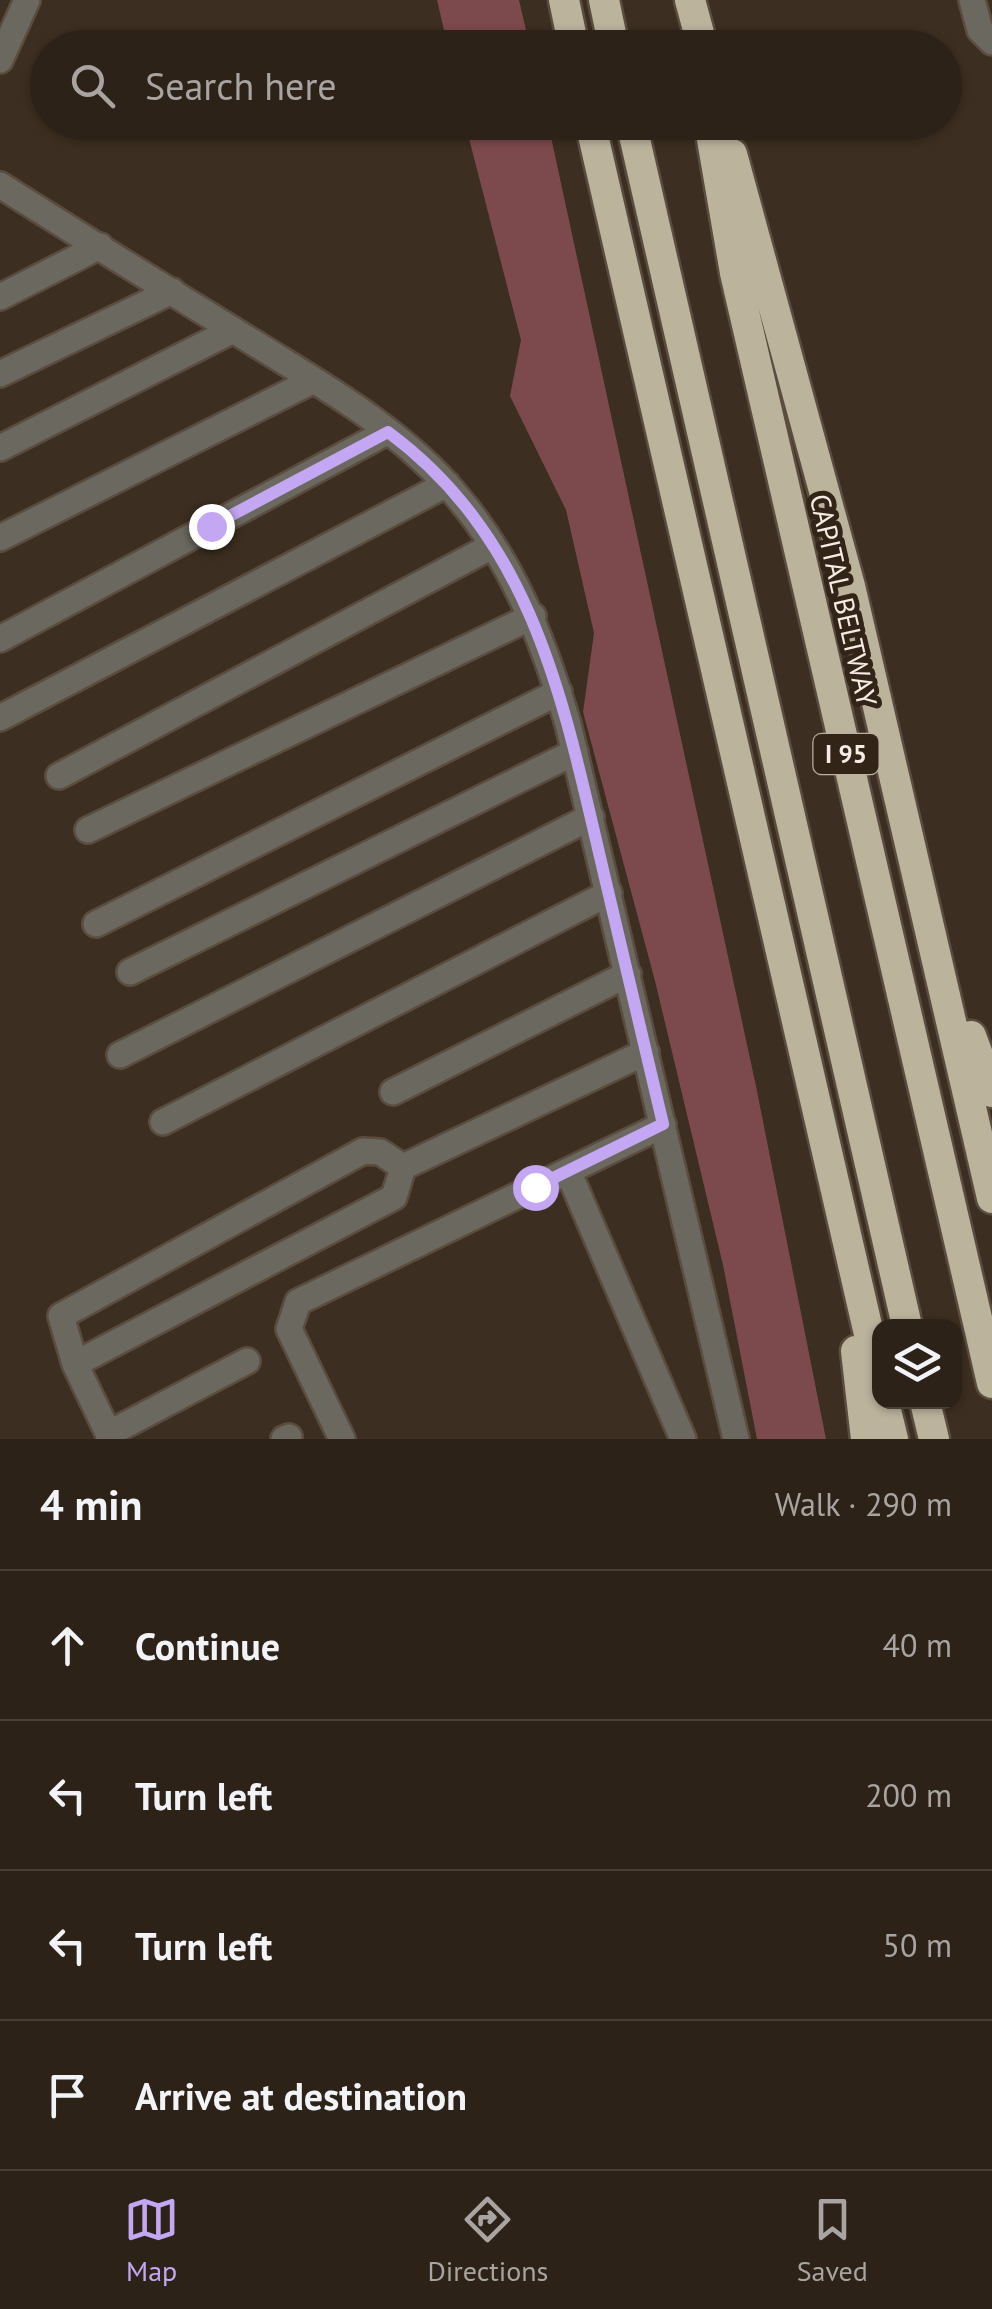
<!DOCTYPE html>
<meta charset="utf-8">
<style>
:root{--surface:#2d2218;--page:#352a21;--text:#f1f3f6;--muted:#a7a4a2;--line:#483f37;--accent:#c3a7f2}
body{margin:0;font-family:"PT Sans",sans-serif;background:var(--page);color:var(--text)}
.controls{position:absolute;right:30px;bottom:30px;display:grid;overflow:hidden;border-radius:20px;box-shadow:0 2px 8px #0004}
.controls button{width:90px;height:90px;display:grid;place-items:center;padding:0;border:0;border-bottom:2px solid var(--line);background:var(--surface);color:var(--text);font:50px sans-serif}
.stop{position:absolute;width:30px;height:30px;margin:-22px;border:8px solid #c3a7f2;border-radius:50%;background:#fff}
.stop.end{background:#c3a7f2;border-color:#fff;box-shadow:0 2px 10px #0008}
.list{margin:0;padding:0;list-style:none}
h2{display:flex;justify-content:space-between;align-items:center;height:130px;margin:0;padding:0 40px;font-size:42px}
h2 small{font-size:32px;font-weight:400;color:var(--muted)}
.list li{display:grid;grid-template-columns:65px 1fr auto;gap:30px;align-items:center;box-sizing:border-box;height:150px;padding:0 40px;border-top:2px solid var(--line)}
.list b{display:block;font-size:38px;white-space:nowrap}
.list em{font-size:32px;font-style:normal;color:var(--muted)}
.icon{flex:none;width:55px;height:55px;fill:none;stroke:currentColor;stroke-width:2;stroke-linecap:round;stroke-linejoin:round}
.map{position:relative;flex:none;width:992px;height:1439px;overflow:hidden}
.search{position:absolute;background:var(--surface);box-shadow:0 2px 8px #0004;left:30px;right:30px;top:30px;height:110px;display:flex;align-items:center;gap:25px;box-sizing:border-box;padding:0 35px;border-radius:55px;color:var(--muted);font-size:38px}
.sheet{height:730px;background:var(--surface)}
nav{display:flex;justify-content:space-around;align-items:center;box-sizing:border-box;height:140px;border-top:2px solid var(--line);background:var(--surface);font-size:28px;color:var(--muted)}
nav a{display:grid;justify-items:center;gap:5px}
nav .on{color:var(--accent)}
.map>svg:first-child{display:block}
</style>
<div class="map">
<svg width="992" height="1439" viewBox="0 0 992 1439">
<rect width="100%" height="100%" fill="#3c2e20"/>
<path fill="#7c494d" d="M437,0h82l11,47h-82z
M465,123h83l208,963 70,353h-69l-34,-174 -68,-284 -72,-269 11,-79 -28,-123 -56,-114 11,-56z"/>
<g fill="none" stroke-linecap="round" stroke-linejoin="round">
<g stroke="#5a4c3f" stroke-width="30">
<path id="minor" d="M972,0l8,30 12,12
M0,60l27,-60
M0,185c83,53 167,104 251,156 72,45 150,88 205,154 58,68 87,145 112,229l168,715
M0,297l100,-51
M0,374l172,-83
M0,448l233,-118
M0,538l314,-158
M0,639l387,-207
M0,718l447,-234
M59,776l433,-230
M88,830l445,-214
M96,924l463,-232
M130,972l445,-220
M120,1055l471,-238
M393,1092l235,-118
M163,1122l446,-229
M568,1171l115,268
M75,1364l-14,-48 302,-165 17,1 23,15 243,-115
M108,1434l139,-73
M111,1439l-36,-75 319,-167 9,-30
M284,1439l5,-2
M342,1439l-53,-110 9,-27 365,-177"/>
</g>
<g stroke="#5a4c3f" stroke-width="35">
<path id="highway" d="M564,0l10,48
M604,0l10,48
M690,0l13,48
M590,122l290,1260
M631,122l276,1204
M709,122l26,151 257,1110
M732,154l118,432 142,612
M971,1036l21,56
M856,1351l10,88
M884,1402l9,37
M925,1402l9,37"/>
</g>
<use href="#minor" stroke="#6b685f" stroke-width="25"/>
<use href="#highway" stroke="#bcb39d" stroke-width="30"/>
</g>
<g fill="none" stroke-linecap="round" stroke-linejoin="round">
<path stroke="#c3a7f2" stroke-width="12" d="M211,526l177,-94c143,106 174,263 212,425 21,89 42,179 63,267l-128,63"/>
</g>
<g text-anchor="middle" dominant-baseline="central" stroke-width="10" stroke-linejoin="round" paint-order="stroke">
<rect fill="#322416" stroke="#bbb0a6" stroke-width="2.5" x="813.5" y="734" width="65" height="40" rx="8"/>
<g font-size="25" font-weight="bold" fill="#f6ece3">
<text x="846" y="754">I 95</text>
</g>
<g font-size="28" fill="#f6ece3" stroke="#322416">
<text transform="translate(844 600) rotate(77)">CAPITAL BELTWAY</text>
</g>
</g>
</svg>
<div class="controls">
<button><svg class="icon" aria-label="layers" viewBox="0 0 24 24"><path d="M12 4l9 5-9 5-9-5zM3 14l9 5 9-5"/></svg></button>
</div>
<div class="stop" style="left:535px;top:1187px"></div>
<div class="stop end" style="left:211px;top:526px"></div>
<div class="search"><svg class="icon" aria-label="search" viewBox="0 0 24 24"><circle cx="10" cy="10" r="6"/><path d="M15 15l6 6"/></svg>Search here</div>
</div>
<section class="sheet">
<h2>4 min<small>Walk · 290 m</small></h2>
<ul class="list">
<li><svg class="icon" aria-label="ahead" viewBox="0 0 24 24"><path d="M12 20V5M6 11l6-6 6 6"/></svg><div><b>Continue</b></div><em>40 m</em></li>
<li><svg class="icon" aria-label="left" viewBox="0 0 24 24"><path d="M17 20v-9H6M10 6l-5 5 5 5"/></svg><div><b>Turn left</b></div><em>200 m</em></li>
<li><svg class="icon" aria-label="left" viewBox="0 0 24 24"><path d="M17 20v-9H6M10 6l-5 5 5 5"/></svg><div><b>Turn left</b></div><em>50 m</em></li>
<li><svg class="icon" aria-label="arrive" viewBox="0 0 24 24"><path d="M6 21V4h12l-3 4 3 4H6"/></svg><div><b>Arrive at destination</b></div></li>
</ul>
</section>
<nav>
<a class="on"><svg class="icon" aria-label="map" viewBox="0 0 24 24"><path d="M3 6l6-2 6 2 6-2v14l-6 2-6-2-6 2zM9 4v14M15 6v14"/></svg>Map</a>
<a><svg class="icon" aria-label="directions" viewBox="0 0 24 24"><path d="M12 3l9 9-9 9-9-9zM9 14v-3h6M13 9l2 2-2 2"/></svg>Directions</a>
<a><svg class="icon" aria-label="saved" viewBox="0 0 24 24"><path d="M7 4h10v16l-5-4-5 4z"/></svg>Saved</a>
</nav>
